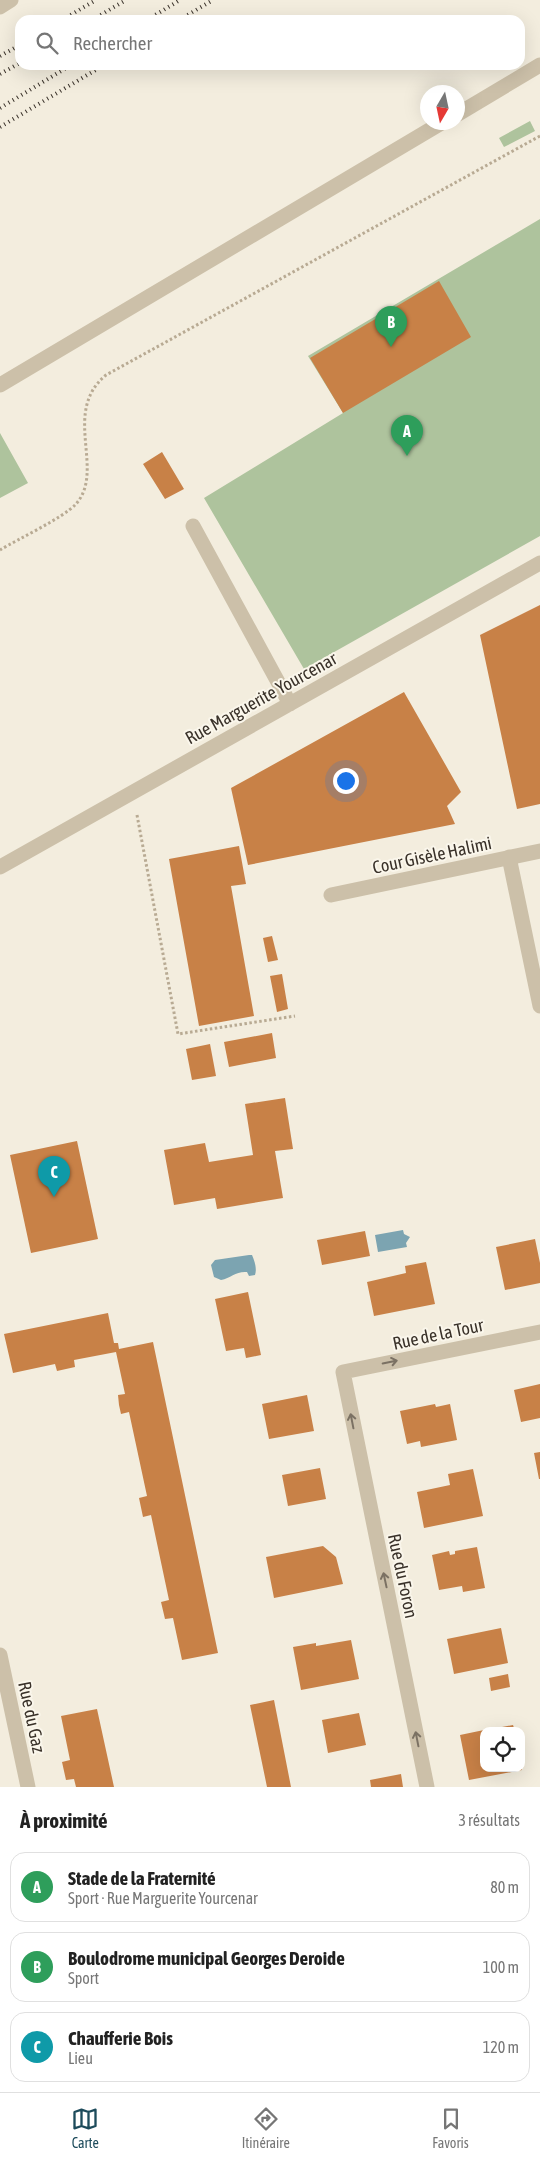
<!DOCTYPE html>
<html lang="fr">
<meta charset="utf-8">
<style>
:root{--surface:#fff;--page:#f2f2f2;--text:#222;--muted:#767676;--line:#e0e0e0;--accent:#1d4b5b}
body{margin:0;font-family:"Asap Condensed",sans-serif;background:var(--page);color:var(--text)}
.controls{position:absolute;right:15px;bottom:15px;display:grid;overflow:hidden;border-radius:10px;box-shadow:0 5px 20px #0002}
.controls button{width:45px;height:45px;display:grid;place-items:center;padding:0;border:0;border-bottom:1px solid var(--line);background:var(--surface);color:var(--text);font:25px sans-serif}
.compass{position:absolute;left:420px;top:85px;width:45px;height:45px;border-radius:50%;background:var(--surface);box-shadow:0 5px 20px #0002;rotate:189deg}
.you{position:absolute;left:345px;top:780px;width:18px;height:18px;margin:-12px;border:4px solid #fff;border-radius:50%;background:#1a73e8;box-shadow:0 0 0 8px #1a73e833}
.badge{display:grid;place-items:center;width:32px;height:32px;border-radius:50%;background:var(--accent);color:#fff;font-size:16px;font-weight:700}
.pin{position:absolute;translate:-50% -41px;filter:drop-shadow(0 1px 2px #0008)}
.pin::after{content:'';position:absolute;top:26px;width:18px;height:15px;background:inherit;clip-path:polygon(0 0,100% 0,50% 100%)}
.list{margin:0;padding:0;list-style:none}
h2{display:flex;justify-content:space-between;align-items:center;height:65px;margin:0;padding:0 20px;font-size:21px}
h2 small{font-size:16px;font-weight:400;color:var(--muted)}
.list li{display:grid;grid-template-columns:32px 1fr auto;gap:15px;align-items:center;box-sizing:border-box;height:70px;margin:0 10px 10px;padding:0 10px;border:1px solid var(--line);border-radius:15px}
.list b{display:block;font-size:19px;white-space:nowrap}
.list p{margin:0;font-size:16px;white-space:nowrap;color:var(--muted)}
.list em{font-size:16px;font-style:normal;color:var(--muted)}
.icon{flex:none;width:28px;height:28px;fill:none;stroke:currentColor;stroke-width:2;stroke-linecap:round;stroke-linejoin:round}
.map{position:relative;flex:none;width:540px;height:1787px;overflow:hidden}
.search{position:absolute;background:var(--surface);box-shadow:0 5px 20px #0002;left:15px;right:15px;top:15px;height:55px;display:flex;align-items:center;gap:12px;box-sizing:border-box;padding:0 18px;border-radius:15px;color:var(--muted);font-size:19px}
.sheet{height:305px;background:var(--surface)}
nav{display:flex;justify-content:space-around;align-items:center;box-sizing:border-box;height:70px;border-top:1px solid var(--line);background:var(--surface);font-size:14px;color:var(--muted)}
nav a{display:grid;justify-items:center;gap:2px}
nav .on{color:var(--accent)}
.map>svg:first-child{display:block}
</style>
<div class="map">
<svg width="540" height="1787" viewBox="0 0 540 1787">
<rect width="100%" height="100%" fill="#f3edde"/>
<path fill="#aec39d" d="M530,121l5,10 -31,16 -5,-9z
M540,219v317l-236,133 -100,-171 139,-85 -35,-57z
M0,433l28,50 -28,15z"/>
<path fill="#7ca4b1" d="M403,1230l1,4 6,3 -4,6 1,4 -29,5 -3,-17z
M249,1255h3c3,7 5,14 3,20l-6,1 -2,-4c-11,-1 -16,6 -26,8l-7,-3 -3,-12 4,-5z"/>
<path fill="#c88147" d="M439,281l32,56 -128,76 -33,-55z
M162,452l22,37 -19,10 -22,-35z
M540,605v199l-23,5 -37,-174z
M404,692l57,100 -14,14 8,18 -207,41 -17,-77z
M239,846l7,38 -15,2 23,130 -55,10 -30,-167z
M272,936l6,24 -10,2 -5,-24z
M282,974l6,35 -11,3 -7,-36z
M272,1033l4,25 -47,9 -5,-25z
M210,1044l6,32 -24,4 -6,-31z
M285,1098l8,51 -18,2 8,47 -66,11 -2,-11 -41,7 -10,-55 41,-7 4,19 44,-7 -8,-51z
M77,1141l21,98 -67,14 -21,-98z
M365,1231l5,25 -48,9 -5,-25z
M535,1239l5,24v20l-35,7 -9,-43z
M426,1262l9,42 -61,12 -7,-34 39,-9 -1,-7z
M248,1292l13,63 -15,3 -2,-10 -18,3 -11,-52z
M108,1313l6,30h4l1,6 34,-7 65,311 -36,7 -9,-42 -8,1 -4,-17 8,-2 -18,-85 -8,2 -4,-19 8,-2 -18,-84 -8,2 -2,-9 -1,-10 7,-1 -9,-42 -42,8 1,7 -18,4 -2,-7 -42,9 -9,-39z
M540,1384v34l-19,4 -7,-32z
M307,1395l7,36 -45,8 -7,-35z
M435,1404l1,3 14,-3 7,36 -36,7 -1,-6 -13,3 -7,-33z
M540,1452v27h-1l-5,-26z
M320,1468l6,31 -38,7 -6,-31z
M473,1469l10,47 -59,12 -7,-36 33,-7 -2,-11z
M323,1546l13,11 7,27 -69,14 -8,-41z
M477,1547l8,41 -22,4 -1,-6 -23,4 -7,-35 17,-4 1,4 5,-1v-3z
M501,1628l7,35 -54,11 -7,-35z
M351,1640l8,39 -58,11 -8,-43 23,-4v3z
M508,1674l2,13 -19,4 -2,-13z
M274,1700l17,87h-24l-17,-82z
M97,1709l17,78h-38l-2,-8 -8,1 -4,-18 8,-2 -9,-44z
M359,1713l7,32 -38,8 -6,-33z
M513,1725l2,6h-29v-1z
M484,1730v38h38v2l-53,10 -9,-45z
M401,1774l2,13h-32l-1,-7z"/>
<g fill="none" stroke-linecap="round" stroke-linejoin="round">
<path stroke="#b8aa93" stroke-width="3" stroke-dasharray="2.5 2.5" stroke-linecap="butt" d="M0,550c18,-11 63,-32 76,-46 30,-34 -15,-92 30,-129l434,-239
M137,815l41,219 117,-18"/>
<path stroke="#ccc0a9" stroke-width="15" d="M0,7l11,-7
M458,114l82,-49
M0,385l443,-263
M193,526l97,178
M509,857l31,149
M0,867l540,-304
M331,895l209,-44
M0,1655l28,132
M427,1787l-84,-415 197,-40"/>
<path stroke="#393129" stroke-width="4" stroke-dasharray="1 4" stroke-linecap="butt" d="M62,20l34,-20
M92,20l34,-20
M147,20l33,-20
M179,20l34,-20
M0,56l20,-11
M0,74l20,-11
M0,108l71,-43
M0,127l104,-62"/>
</g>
<defs><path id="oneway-shaft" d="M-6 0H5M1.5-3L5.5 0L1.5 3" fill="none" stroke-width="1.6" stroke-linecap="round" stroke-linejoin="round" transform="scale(1.25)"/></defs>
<g stroke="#7b7163">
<use href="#oneway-shaft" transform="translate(390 1362) rotate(-12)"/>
<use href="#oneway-shaft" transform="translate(352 1421) rotate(-101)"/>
<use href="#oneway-shaft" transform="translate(385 1580) rotate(-102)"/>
<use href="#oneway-shaft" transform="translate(417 1739) rotate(-101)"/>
</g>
<g text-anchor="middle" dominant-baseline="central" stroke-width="4" stroke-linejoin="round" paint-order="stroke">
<g font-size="18" fill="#393129" stroke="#faf6eb">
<text transform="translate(261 698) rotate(-29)">Rue Marguerite Yourcenar</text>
<text transform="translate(432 855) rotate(-12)">Cour Gisèle Halimi</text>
<text transform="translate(438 1334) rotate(-12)">Rue de la Tour</text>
<text transform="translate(403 1576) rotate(78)">Rue du Foron</text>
<text transform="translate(32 1717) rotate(78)">Rue du Gaz</text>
</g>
</g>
</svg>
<div class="controls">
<button><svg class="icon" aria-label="locate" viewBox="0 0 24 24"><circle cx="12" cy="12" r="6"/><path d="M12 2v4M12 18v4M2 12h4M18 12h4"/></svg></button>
</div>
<svg class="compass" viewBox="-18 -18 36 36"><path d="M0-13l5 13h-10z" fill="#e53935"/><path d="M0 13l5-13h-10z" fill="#767676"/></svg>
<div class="you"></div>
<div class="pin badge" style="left:407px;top:456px;background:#2e9e5b">A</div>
<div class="pin badge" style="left:391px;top:347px;background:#2e9e5b">B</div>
<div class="pin badge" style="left:54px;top:1197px;background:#0f9aa8">C</div>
<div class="search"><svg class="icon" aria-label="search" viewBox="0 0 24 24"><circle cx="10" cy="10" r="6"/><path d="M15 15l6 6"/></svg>Rechercher</div>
</div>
<section class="sheet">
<h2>À proximité<small>3 résultats</small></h2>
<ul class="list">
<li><span class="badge" style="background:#2e9e5b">A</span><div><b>Stade de la Fraternité</b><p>Sport · Rue Marguerite Yourcenar</p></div><em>80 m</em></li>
<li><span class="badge" style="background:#2e9e5b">B</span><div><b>Boulodrome municipal Georges Deroide</b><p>Sport</p></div><em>100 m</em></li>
<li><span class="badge" style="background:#0f9aa8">C</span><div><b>Chaufferie Bois</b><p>Lieu</p></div><em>120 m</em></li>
</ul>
</section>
<nav>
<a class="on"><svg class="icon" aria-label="map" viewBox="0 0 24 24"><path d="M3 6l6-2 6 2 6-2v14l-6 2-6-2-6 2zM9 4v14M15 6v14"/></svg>Carte</a>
<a><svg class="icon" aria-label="directions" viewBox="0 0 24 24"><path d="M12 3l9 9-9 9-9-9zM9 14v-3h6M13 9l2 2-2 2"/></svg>Itinéraire</a>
<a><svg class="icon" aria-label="saved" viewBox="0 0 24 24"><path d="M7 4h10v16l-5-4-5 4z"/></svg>Favoris</a>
</nav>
